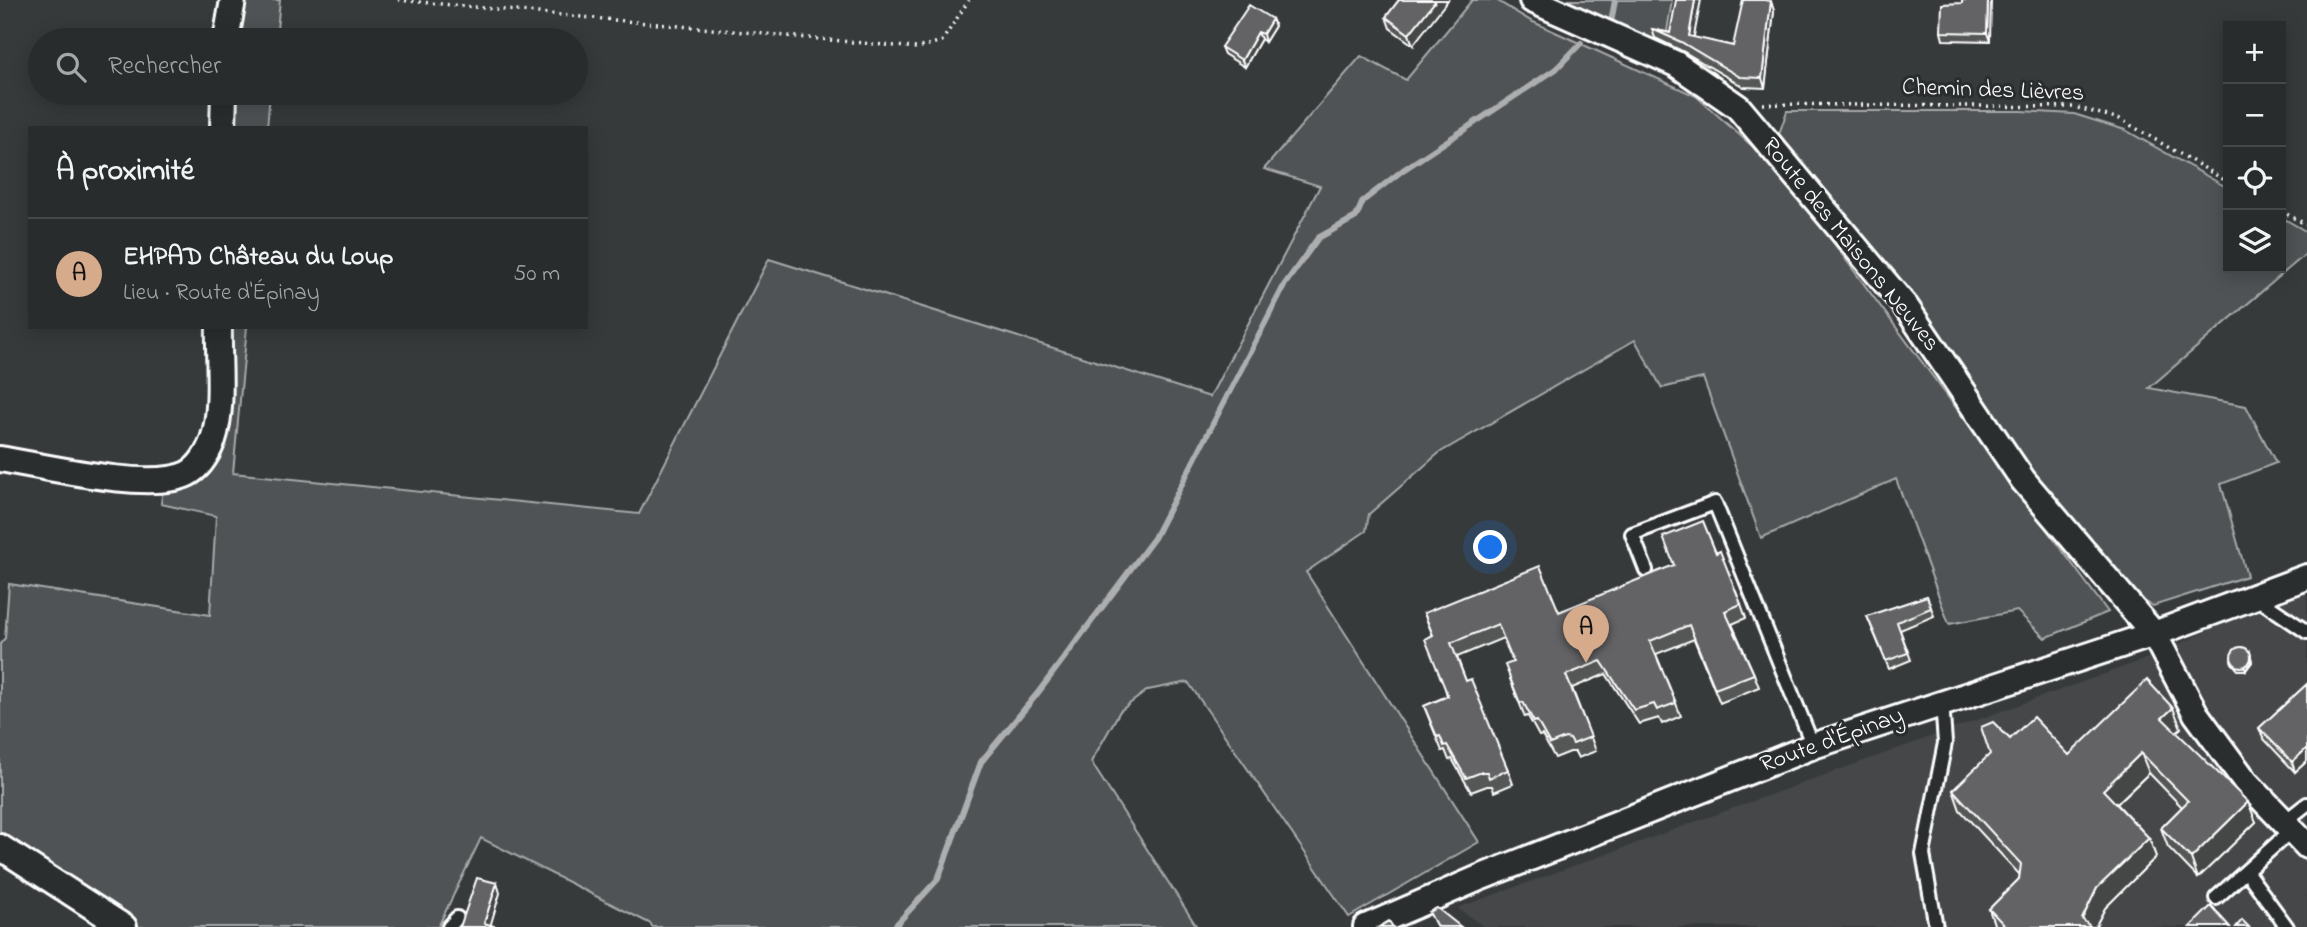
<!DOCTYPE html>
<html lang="fr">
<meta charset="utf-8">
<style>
:root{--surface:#292c2c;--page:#353838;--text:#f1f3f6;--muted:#a5a7a9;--line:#454848;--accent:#d6ab8b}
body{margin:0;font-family:"Indie Flower",sans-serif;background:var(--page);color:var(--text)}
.controls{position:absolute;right:21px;top:21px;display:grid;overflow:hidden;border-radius:0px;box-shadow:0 4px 18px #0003}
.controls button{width:63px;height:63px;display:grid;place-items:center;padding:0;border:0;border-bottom:2px solid var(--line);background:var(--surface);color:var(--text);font:35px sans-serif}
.you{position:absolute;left:1491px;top:548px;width:24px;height:24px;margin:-18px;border:5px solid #fff;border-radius:50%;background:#1a73e8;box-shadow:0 0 0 10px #1a73e833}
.badge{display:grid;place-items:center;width:46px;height:46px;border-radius:50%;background:var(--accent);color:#111;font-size:23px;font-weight:700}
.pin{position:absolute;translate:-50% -58px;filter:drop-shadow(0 2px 4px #0008)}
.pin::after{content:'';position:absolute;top:37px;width:24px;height:21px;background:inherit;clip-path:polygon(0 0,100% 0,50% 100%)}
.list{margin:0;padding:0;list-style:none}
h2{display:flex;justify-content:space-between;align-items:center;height:91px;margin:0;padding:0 28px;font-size:30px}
h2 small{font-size:23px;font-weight:400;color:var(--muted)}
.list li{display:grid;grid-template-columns:46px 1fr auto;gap:21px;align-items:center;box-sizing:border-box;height:112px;padding:0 28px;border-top:2px solid var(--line)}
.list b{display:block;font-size:26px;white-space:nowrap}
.list p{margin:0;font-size:23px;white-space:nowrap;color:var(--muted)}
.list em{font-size:23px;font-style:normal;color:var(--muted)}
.icon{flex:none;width:38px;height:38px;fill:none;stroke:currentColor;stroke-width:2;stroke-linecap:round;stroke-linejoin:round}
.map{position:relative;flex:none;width:2307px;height:927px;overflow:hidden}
.search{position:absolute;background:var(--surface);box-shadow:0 4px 18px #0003;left:28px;top:28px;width:560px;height:77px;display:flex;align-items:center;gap:18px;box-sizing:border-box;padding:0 24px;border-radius:38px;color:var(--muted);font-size:26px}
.panel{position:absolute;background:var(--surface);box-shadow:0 4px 18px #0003;left:28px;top:126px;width:560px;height:203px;border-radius:0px}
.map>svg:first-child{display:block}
</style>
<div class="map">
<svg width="2307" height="927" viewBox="0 0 2307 927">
<rect width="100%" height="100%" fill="#373a3b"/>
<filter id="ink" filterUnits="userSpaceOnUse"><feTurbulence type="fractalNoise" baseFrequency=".0143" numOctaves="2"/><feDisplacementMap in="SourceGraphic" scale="14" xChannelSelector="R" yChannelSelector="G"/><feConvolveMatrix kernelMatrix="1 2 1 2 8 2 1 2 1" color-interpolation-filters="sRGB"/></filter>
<g filter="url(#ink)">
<path fill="#444748" d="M2307,586v341h-823l-27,-19 686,-248z"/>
<path fill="#505354" stroke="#a8a9aa" stroke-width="2" d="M240,0h40l-4,40h-44z
M1472,0h24l35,21 165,75 56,50 68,79 288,387 -63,26 -28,-27 -68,13 -53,-145 -135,59 -58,-160 -41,10 -27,-48 -196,113 -70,61 -3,17 -60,41 173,270 -130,75 -161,-235 -40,8 -28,21 -29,51 106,165h-545l-1,-3 -170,-86 -43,89h-299l-139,-92v-191l5,-6 4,-54 201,31 6,-99 -55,-12 2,-18 44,-18 17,-141h23l-14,146 406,41 130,-255 441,138 110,-211 -56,-17 97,-113 45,24z
M1558,0h114l-7,44z
M230,93h40l-3,35h-37z
M1787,111h234l53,3 51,16 103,58v80h53v-51l26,15v21l-158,135 97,18 30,57 -55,21 26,92 -94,30 -30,-17 -97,-113 -109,-175 -138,-167z"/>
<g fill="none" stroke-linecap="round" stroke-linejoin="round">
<path stroke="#adaeaf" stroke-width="6" d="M1611,23l4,-23
M894,927l44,-48 43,-117 56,-68 117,-156 131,-254 33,-46 38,-21 7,-16 40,-31 153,-101 25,-26"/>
<g stroke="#fff" stroke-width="18">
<path id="service" d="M1646,570l-14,-36 83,-31 98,243
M2257,598l50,34
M2284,822l23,-18
M2246,871l41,56
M2216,898l76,-68
M449,927l8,-9
M1936,927l-13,-73 22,-111 -3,-41"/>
</g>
<g stroke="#fff" stroke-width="30">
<path id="minor" d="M1532,0l144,64 62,43 168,200 117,173 131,154 42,80 50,68 61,64
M226,40l7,-40
M223,128l1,-35
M0,459c43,7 150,33 187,15 12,-6 21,-21 26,-34 11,-33 5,-78 6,-113
M0,847l124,80
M1366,927l113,-49 334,-132 341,-112 153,-57"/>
</g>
<path stroke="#fff" stroke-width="3.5" stroke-dasharray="2 5" stroke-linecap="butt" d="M398,0l519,48 25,-7 27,-41
M1763,104l311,3 46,12 108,63
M2281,211l26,14"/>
<use href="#service" stroke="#2a2d2e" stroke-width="12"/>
<use href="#minor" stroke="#2a2d2e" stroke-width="24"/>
</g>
<path fill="#555657" stroke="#fff" stroke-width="2" d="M1399,0l14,45 -23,-17 -4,-11z
M1962,0h28v41l-47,-1 -2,-8 21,-29z
M1774,11l-9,77 -21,-1 -60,-35 -29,-14 -3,-9 81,17z
M1272,19l3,7 -10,16 -4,-3 -16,28 -21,-13 -3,-7z
M1716,553l25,51 5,14 -14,6 22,50 5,13 -39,16 -26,-64 -38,15 25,62 -19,8 -3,-6 -20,6 -33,-50 -34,14 24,63 -18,7 -3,-6h-5l-15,6 -13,-23 -3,1 -11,-20 -3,1 -15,-38 3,-17 -10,-24 -46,19 9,24 42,89 5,14 -19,8 -2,-6h-5l-16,6 -19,-33 -3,1 -4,-10 -3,1 -18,-45 23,-10 -14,-60 -9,-23 135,-1z
M1927,596l7,20 -34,14 11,30 -22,9 -22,-53z
M2250,652l2,10 -6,8h-8l-6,-7 -1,-3z
M2307,684v77l-12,11 -32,-34 -4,-10z
M2181,728l-5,4 80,90 -58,56 -30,-31 -7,-19 21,-21 -33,-34 -32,31 32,34 7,19 -51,51 -10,19h-100l-6,-18 30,-30 1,-4 -60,-65 -7,-20 57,-51 59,16z"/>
<path fill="#454647" stroke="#fff" stroke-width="2" d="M1436,0h12l-35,45 -4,-11z
M1695,0h6l-9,46 -3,-10z
M1988,0h2l1,2 -1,39 -3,-8z
M1771,1l3,10 -9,77 -3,-10z
M1272,19l3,7 -10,16 -2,-8z
M1258,32l3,7 -16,28 -3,-7z
M2250,652l2,10 -6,8 -1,-4z
M2173,708l8,20 -12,10 -7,-20z
M2307,748v13l-12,11 -3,-10z
M2141,753l8,20 -39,37 -7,-20z
M2248,802l8,20 -58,56 -7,-20z
M2149,838l7,19 -51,51 -10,19h-10l-3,-8 15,-31z
M497,883l3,10 -10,34 -6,-4z"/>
<path fill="#636465" stroke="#fff" stroke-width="2" d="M1399,0h37l-27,34 -23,-17z
M1676,0h19l-6,36 44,10 10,-46h21l7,1 -9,77 -22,-1 -59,-35 -29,-13 18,4z
M1962,0h26l-1,33 -46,-1 1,-28 20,-1z
M1249,5l23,14 -9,15 -5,-2 -16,28 -21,-13z
M1703,521l13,32 4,-2 21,53 -16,7 29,63 -39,15 -26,-64 -39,16 26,62 -19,7 -3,-6 -20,6 -33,-49 -35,14 25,62 -18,7 -3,-5 -5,-1 -15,6 -13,-23 -3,1 -11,-20 -3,1 -15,-38 8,-3 -15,-38 -47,19 15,38 5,-2 37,91 -19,8 -2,-6h-5l-16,6 -19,-33 -3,1 -4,-10 -3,1 -13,-31 24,-10 -23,-57 8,-4 -9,-22 116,-47 19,46 115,-47 -11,-28z
M1927,596l4,12 -34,14 11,31 -22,8 -19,-45z
M2231 657a10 10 0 1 1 20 0a10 10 0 1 1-20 0Z
M2147,680l26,28 -11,10 86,84 -57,56 -30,-30 27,-27 -47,-48 -38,37 46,48 -52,50 -15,31 9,8h-85l-17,-18 30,-30 2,-15 -68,-74 37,-36 -9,-27 12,-5 17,17 23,-22 36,38z
M2307,684v64l-15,14 -33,-34z
M477,878l20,5 -13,40 13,4h-37z
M2211,906l19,21h-40z
M1437,908l24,19h-24l-8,-15z
M2242,920l7,7h-13z
M1389,921l4,6h-14z"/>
</g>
<g text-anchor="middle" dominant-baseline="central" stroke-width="6" stroke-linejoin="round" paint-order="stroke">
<g font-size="24" fill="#fff" stroke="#2a2d2e">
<text transform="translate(1993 91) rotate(2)">Chemin des Lièvres</text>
<text transform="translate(1850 245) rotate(51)">Route des Maisons Neuves</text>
<text transform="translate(1832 741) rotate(-20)">Route d'Épinay</text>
</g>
</g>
</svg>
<div class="controls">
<button>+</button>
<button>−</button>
<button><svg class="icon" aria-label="locate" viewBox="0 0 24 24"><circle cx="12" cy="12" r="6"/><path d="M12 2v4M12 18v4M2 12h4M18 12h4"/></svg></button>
<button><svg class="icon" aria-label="layers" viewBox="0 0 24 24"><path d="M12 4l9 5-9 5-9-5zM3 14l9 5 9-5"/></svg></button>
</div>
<div class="you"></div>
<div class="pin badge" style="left:1586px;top:663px">A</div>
<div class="search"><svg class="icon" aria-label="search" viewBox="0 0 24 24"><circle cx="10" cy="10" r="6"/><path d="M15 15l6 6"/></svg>Rechercher</div>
<section class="panel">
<h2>À proximité<small></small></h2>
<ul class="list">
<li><span class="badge">A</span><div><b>EHPAD Château du Loup</b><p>Lieu · Route d'Épinay</p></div><em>50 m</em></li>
</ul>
</section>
</div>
